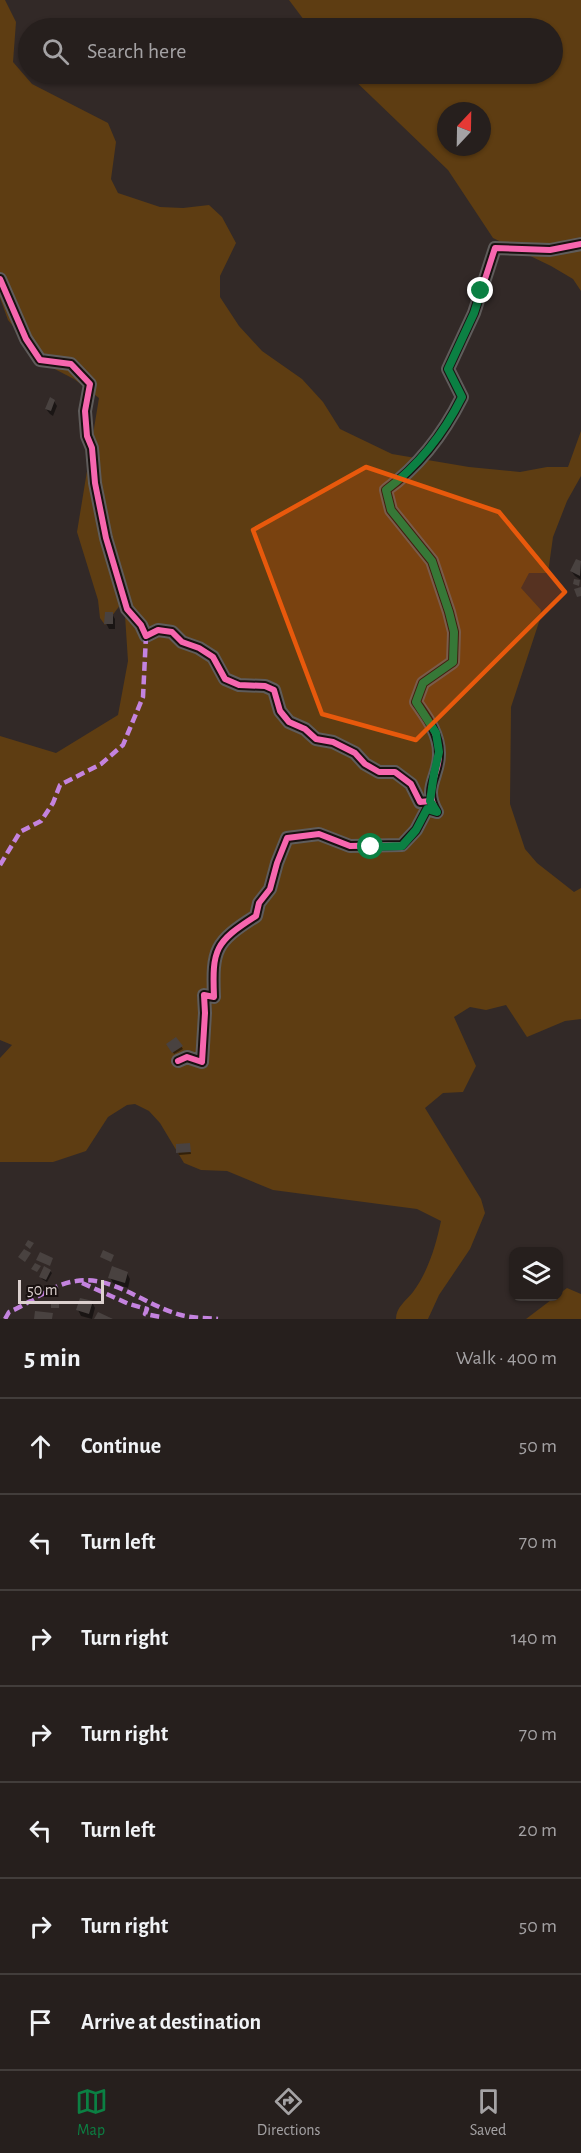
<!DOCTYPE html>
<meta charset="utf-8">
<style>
:root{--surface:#261f1d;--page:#2e2726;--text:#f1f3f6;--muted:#a4a2a4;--line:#423d3b;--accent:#0b8043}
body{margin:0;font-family:"Alegreya Sans",sans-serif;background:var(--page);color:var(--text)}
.controls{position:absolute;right:18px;bottom:18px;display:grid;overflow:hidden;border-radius:12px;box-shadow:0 2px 4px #0004}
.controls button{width:54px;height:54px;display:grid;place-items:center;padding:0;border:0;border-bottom:2px solid var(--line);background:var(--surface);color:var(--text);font:30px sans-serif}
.compass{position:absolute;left:437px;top:102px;width:54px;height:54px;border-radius:50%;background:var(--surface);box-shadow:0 2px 4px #0004;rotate:22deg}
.scale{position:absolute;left:18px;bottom:15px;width:86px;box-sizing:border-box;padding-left:6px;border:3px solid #dcd1cf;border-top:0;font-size:16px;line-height:21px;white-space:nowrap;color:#dcd1cf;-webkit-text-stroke:4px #191110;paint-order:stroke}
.stop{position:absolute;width:18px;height:18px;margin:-14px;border:4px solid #0b8043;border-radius:50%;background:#fff}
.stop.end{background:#0b8043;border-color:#fff;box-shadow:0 2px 6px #0008}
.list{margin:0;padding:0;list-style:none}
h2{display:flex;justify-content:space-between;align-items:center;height:78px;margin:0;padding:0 24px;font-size:26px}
h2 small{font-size:20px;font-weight:400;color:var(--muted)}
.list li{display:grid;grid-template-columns:39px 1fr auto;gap:18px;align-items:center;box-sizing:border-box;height:96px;padding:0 24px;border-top:2px solid var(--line)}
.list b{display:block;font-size:22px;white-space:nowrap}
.list em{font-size:20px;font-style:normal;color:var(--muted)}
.icon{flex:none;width:33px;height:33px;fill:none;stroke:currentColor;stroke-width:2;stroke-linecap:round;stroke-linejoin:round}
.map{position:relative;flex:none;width:581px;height:1319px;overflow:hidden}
.search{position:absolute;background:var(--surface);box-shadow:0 2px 4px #0004;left:18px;right:18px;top:18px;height:66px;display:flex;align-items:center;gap:15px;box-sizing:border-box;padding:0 21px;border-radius:33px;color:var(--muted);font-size:22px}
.sheet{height:750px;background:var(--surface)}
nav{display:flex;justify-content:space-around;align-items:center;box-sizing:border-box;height:84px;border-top:2px solid var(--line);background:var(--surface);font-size:16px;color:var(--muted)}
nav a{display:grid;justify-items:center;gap:3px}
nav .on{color:var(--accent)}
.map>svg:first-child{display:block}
</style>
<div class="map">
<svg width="581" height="1319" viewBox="0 0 581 1319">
<rect width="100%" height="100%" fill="#322927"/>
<path fill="#5e3d12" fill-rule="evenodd" d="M0,0h5l11,22 -3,40 19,22 76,39 8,19 -5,37 7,14 42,14 23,1 26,-3 13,12 14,26 -16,33v21l19,29 23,25 40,28 21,23 17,27 52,25 77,13 51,5 27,-5h21l13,-36v45l-14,25 -14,36 -5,36h-19l-8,15 20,22 -1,9 -29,88 -1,97 15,45 12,14 37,29 7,-4v131l-16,2 -38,16 -21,-32 -20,5 -16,-3 -16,10 22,49 -13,26 -20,1 -18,15 56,91 4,14 -15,36 -31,46 -11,24h-32c0,-12 10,-18 17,-27 15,-20 23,-47 28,-71l-24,-12 -144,-19 -46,-19 -26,-1 -17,-7 -24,-40 -11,-12 -14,-7 -8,1 -19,12 -22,34 -33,11h-53v-104l12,-13 -12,-5v-304l56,17 62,-38 10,-54 -4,-61 -19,25 -5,-7 -2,-18 -21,-68 22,-134 -25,-19 -31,-16 -35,-43 -8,-22z
M289,0h292v291l-8,-12 -22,-13 -58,-28 -45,-68 -100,-96h204v-46h-242zM446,111h36v36h-36z
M567,1288l14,6v25h-55l29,-22 3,-1 1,-2z"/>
<path fill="#0007" d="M54,401l3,5 -4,10 -3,-2 -4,-5z
M577,561l4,2v17l-6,-4 -4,-5z
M112,614l3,5v10h-6l-3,-6z
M176,1039l7,10 -9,5 -6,-10z
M189,1144l2,10 -12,1 -1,-3z
M50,1271l2,2 -5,9 -5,-3 -1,-2z
M127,1273l3,6 -2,9 -15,-5 -3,-6z
M92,1302l3,6 -3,11 -11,-3 -3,-6z"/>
<path fill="#494240" d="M50,397l5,3 -4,11 -6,-2z
M576,559l5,2 -1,15 -10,-5z
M574,579l6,1 -1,6 -6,-2z
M581,587v9l-4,1 -3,-8z
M105,612h8v12h-9z
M176,1037l7,9 -11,7 -6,-9z
M190,1143l1,9 -15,1v-9z
M28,1240l6,3 -4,6 -5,-4z
M24,1249l7,4 -6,9 -7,-5z
M103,1250l11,5 -3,7 -11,-5z
M40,1252l13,6 -3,8 -14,-6z
M35,1263l6,3 -4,6 -6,-3z
M44,1266l7,4 -5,10 -7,-3z
M112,1266l16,6 -3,11 -17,-5z
M80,1298l13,3 -4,13 -13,-4z
M59,1301v7h-8v-6z
M35,1311l18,2 -1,6h-18z
M98,1312l15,7h-19z"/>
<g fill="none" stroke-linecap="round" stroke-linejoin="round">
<path stroke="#5f5c5b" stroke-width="14" d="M0,279l26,60 14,21 31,4 19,20 -5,27 2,25 5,12 3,35 11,55 21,71 14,16 5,11 12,-6 14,2 10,10 17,6 14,9 12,22 14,6 26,1 9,4 6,21 9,11 16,7 11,10 17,3 22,11 10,11 14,8h16l16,12 9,18 10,-1
M178,1061l9,-4 15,5 3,-49 -1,-18 10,2c-2,-48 1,-55 42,-81l3,-13 11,-14 7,-26 10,-25 32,-4 31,12 52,-1 14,-15 11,-21 10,3c-15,-25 3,-36 2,-59 0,-20 -12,-35 -23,-51l7,-19 30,-21 1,-30 -5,-20 -17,-51 -41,-51 -5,-20c33,-24 58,-57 76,-93l-14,-28 26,-56 21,-65 55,2 31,-6"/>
<path stroke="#c483df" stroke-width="4.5" stroke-dasharray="9 4.5" stroke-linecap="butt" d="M0,865l20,-33 21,-11 12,-18 7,-18 41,-21 22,-19 20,-48 3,-61
M82,1283l47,21 18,5 -2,5 16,3v2
M5,1319l4,-7c22,-9 43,-28 67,-31 37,-6 70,25 105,34 11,3 25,3 37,4"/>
<g stroke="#191110" stroke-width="10">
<path id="cycleway" d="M0,279l26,60 14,21 31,4 19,20 -5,27 2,25 5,12 3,35 11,55 21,71 14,16 5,11 12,-6 14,2 10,10 17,6 14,9 12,22 14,6 26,1 9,4 6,21 9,11 16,7 11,10 17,3 22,11 10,11 14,8h16l16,12 9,18 10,-1
M178,1061l9,-4 15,5 3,-49 -1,-18 10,2c-2,-48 1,-55 42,-81l3,-13 11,-14 7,-26 10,-25 32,-4 31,12 52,-1 14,-15 11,-21 10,3c-15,-25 3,-36 2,-59 0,-20 -12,-35 -23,-51l7,-19 30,-21 1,-30 -5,-20 -17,-51 -41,-51 -5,-20c33,-24 58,-57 76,-93l-14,-28 26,-56 21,-65 55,2 31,-6"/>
</g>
<use href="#cycleway" stroke="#f766af" stroke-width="6"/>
</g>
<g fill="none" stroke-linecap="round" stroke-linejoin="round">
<path stroke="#0b8043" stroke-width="8" d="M371,847l31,-1 14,-16 11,-21 10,3 -7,-11 4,-27 5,-22 -3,-19 -20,-31 7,-19 30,-21 1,-30 -5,-20 -17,-51 -41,-51 -5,-20c33,-25 58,-57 76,-93l-14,-28 26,-56 7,-22"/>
</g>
<path fill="#e8590c" fill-opacity="0.2" stroke="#e8590c" stroke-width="4.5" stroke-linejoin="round" d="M366,467l133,45 66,80 -149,148 -94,-26 -69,-184z"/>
</svg>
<div class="controls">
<button><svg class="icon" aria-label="layers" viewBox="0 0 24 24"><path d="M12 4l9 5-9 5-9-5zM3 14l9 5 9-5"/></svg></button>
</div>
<svg class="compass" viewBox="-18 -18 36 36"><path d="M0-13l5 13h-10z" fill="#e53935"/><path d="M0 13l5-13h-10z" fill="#a4a2a4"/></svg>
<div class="scale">50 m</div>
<div class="stop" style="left:371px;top:847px"></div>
<div class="stop end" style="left:481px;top:291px"></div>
<div class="search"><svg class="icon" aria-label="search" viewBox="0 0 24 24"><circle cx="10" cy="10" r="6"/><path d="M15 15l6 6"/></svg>Search here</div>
</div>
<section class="sheet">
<h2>5 min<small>Walk · 400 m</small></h2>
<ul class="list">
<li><svg class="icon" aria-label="ahead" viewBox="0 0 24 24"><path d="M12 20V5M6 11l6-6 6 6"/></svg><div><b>Continue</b></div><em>50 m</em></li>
<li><svg class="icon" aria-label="left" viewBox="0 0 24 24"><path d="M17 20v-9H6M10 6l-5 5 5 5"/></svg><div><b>Turn left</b></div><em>70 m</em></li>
<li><svg class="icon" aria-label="right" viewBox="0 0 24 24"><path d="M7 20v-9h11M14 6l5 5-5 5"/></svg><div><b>Turn right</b></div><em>140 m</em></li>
<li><svg class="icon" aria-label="right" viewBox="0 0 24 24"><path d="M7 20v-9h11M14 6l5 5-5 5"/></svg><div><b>Turn right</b></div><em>70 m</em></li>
<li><svg class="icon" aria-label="left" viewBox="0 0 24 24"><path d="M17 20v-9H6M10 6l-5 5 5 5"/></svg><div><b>Turn left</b></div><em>20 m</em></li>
<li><svg class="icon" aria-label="right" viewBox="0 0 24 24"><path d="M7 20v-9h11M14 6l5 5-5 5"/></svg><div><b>Turn right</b></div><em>50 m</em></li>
<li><svg class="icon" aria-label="arrive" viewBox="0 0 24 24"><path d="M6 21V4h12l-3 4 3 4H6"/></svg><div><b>Arrive at destination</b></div></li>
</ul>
</section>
<nav>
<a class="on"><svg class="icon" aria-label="map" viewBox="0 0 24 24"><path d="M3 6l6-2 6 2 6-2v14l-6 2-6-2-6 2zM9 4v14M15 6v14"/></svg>Map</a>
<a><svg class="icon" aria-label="directions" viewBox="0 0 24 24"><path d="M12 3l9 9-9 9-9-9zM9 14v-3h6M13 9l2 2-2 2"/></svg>Directions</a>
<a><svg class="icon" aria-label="saved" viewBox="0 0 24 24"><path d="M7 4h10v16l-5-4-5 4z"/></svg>Saved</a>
</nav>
